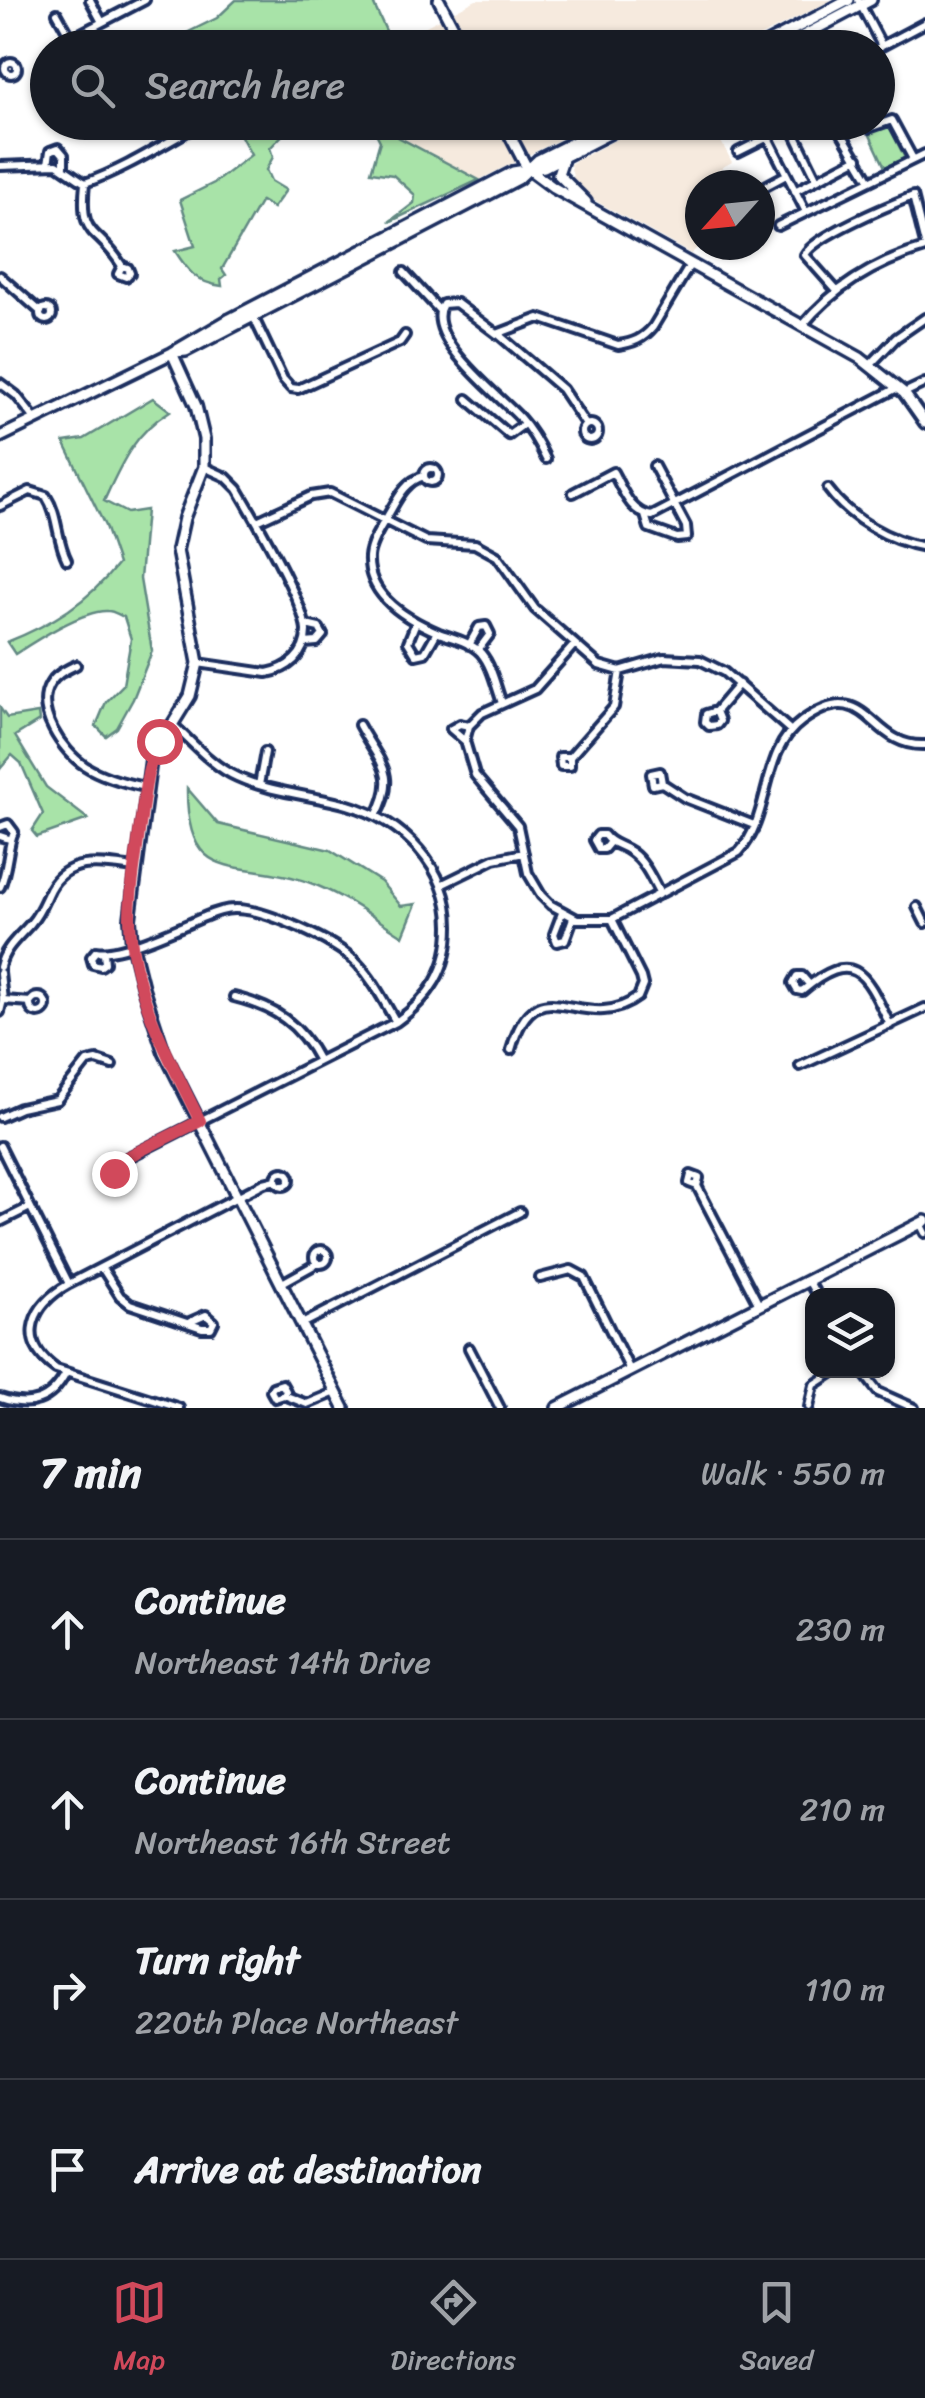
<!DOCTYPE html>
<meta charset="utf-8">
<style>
:root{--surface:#171b24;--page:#242831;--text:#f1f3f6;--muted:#9ea1a6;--line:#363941;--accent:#d1495b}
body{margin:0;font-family:Sriracha,sans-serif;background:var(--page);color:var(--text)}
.controls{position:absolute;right:30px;bottom:30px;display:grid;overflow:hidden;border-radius:20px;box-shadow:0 2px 8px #0004}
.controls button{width:90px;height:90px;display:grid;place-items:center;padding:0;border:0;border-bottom:2px solid var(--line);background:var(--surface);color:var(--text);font:50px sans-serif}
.compass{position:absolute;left:685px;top:170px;width:90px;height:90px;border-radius:50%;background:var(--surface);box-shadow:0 2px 8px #0004;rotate:243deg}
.stop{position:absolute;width:30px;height:30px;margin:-22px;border:8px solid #d1495b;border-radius:50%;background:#fff}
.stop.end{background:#d1495b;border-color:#fff;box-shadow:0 2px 10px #0008}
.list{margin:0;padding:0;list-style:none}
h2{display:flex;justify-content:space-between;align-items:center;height:130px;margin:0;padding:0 40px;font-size:42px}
h2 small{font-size:32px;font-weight:400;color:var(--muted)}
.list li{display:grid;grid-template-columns:65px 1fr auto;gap:30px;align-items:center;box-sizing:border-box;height:180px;padding:0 40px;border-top:2px solid var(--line)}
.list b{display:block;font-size:38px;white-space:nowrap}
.list p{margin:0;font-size:32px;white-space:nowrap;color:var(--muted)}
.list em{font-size:32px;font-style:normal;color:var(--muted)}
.icon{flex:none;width:55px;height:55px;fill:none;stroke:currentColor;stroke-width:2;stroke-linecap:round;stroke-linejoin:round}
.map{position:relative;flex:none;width:925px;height:1408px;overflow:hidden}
.search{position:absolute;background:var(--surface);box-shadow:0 2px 8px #0004;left:30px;right:30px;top:30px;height:110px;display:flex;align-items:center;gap:25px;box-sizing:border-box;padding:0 35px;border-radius:55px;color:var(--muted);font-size:38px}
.sheet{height:850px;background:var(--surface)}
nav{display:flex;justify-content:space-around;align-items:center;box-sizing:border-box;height:140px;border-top:2px solid var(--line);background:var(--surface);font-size:28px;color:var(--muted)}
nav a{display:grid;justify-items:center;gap:5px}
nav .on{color:var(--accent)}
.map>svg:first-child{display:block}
</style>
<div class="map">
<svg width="925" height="1408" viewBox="0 0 925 1408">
<rect width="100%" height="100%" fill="#fff"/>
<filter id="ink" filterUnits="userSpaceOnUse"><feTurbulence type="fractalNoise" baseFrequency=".01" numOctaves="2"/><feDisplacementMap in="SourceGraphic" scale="20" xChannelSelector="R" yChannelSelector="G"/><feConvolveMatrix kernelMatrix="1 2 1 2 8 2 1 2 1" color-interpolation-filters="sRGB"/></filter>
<g filter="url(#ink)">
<path fill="#f6eade" d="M476,0h356l-93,47 -355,1z
M649,122l62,1 21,39 -32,18v65l-9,9 -115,-64 -6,-26z
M379,123h213l-113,57 -97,-51z"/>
<path fill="#a8e3a8" stroke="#628983" stroke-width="2.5" d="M236,0h141l-3,5 13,28 -28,14h-139l-7,-11 -22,11h-33l59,-29z
M234,123h60l-24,25 3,9 -7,13 5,11 15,9 -13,18 -12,-7 -39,68 4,6 -5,4 1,7c-26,-3 -34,-15 -47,-35l20,-5 -15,-46 34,-17 37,-28z
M371,123h8l4,6 96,51 -90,42 25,-19 1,-8 -22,-20 -22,-3 9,-31z
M889,126l16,32 -20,9 -16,-34z
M153,398l17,13c-36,22 -49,53 -66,90l23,12 19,-3 -6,69 12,72 -19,48 -16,29 -11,8 -10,-10 10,-24 17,-17 8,-46 -7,-22c-6,-2 -10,-6 -16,-6 -24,-2 -73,30 -93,43l-8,-12c45,-18 81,-40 111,-78l-13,-38 -41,-84 20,-3z
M0,708l7,10 31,-5 1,8 -24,15 31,51 42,32 -51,18 -5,-6 11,-17 -22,-51 -9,-8 -12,14z
M187,788l31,36 112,26 51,32 20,24 15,-2 -13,32c-32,-20 -59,-41 -95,-54 -69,-25 -122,7 -121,-94z"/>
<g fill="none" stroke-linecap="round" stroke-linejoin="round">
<g stroke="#1b2f5e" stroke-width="14">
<path id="street" d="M90,0l12,22
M858,0l24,46
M57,13l14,25
M66,41l79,-41
M878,48l47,-25
M5 68a6 6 0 1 1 12 0a6 6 0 1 1-12 0Z
M760,122l46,90
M789,122l28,57
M835,122l35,59
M862,122l7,6 23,-8 21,39
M738,152l30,-15
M48,164l2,-13 8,-3 6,7v11
M0,166l57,-2 28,19c41,-14 80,-40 119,-61
M85,183c-6,58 12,42 37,83l6,2 2,5 -4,4 -8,-3 4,-8
M760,189l26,-14
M795,191l63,-33
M778,226l147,-72
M404,272l35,38
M0,276l41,36
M837,291l-32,-36c9,-19 85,-50 108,-59l12,48
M40 314a6 6 0 1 1 12 0a6 6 0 1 1-12 0Z
M253,316l30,63 8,9 7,1 102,-47 5,-7
M802,326c32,-39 75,-64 123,-78
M498,334l64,55 24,36
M870,365l26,-27 29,-20
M0,383l16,12 19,24
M904,393l21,-10
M467,399l42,36 15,-11
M582 432a8 8 0 1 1 16 0a8 8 0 1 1-16 0Z
M546,459c-7,-15 -15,-29 -26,-41 -20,-22 -98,-81 -77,-114l13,-1 41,31 42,-16 79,27c15,-2 25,-6 35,-18l37,-62
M424 475a7 7 0 1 1 14 0a7 7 0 1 1-14 0Z
M424,476c-19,5 -27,24 -36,39 -7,12 -18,28 -19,42 -2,40 39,63 70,76 13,5 32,9 42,20 11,13 15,34 21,50
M828,489c22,30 61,52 97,58
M573,493l40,-21c10,18 17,41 39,44l245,-128
M0,506l30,-15 16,5c13,20 10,43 21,64
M645,515l4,13 28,10 10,-1 -1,-11 -32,-60
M257,521l54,-25 19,-3 96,48 49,3 22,12 38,53 64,56 21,6 44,-13 36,2 24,12 66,58
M416,622l-8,20 8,13 9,-2 12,-21
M305,643l12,-1 6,-7 -4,-7 -13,-3
M575,644l-40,45 -53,24 -13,13 -4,15 10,34 43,51 10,47 13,22 10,10 26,14h35l127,-67c33,-36 21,-101 63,-131 67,-48 66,27 123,24
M469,645l10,-18 7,-1 4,8 -12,16
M198,663l69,10c21,-4 39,-18 39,-42 -1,-27 -52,-115 -68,-142l-12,-12 -22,-10
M76,665c-10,5 -20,9 -26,19 -16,26 12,67 35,82 17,11 40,17 60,21
M716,711l4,10 -3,4 -8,1 -4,-4 1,-8 10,-3 23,-27
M359,725c20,37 40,48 17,91
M465,741l-14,-12 9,-5 9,2
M570,757h-10l1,9h9v-9l44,-50 6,-36
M662,783l-9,2 -2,-11 9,-2 2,11 23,15 69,27
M259,785l6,-33
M0,827l8,-3 6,8c-6,10 -6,39 -14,55
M0,836l9,3
M609,843l-5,6h-5l-5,-9 4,-5h6c7,10 16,9 27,17 14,10 21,27 29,42
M443,884l51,-25 30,-6
M917,907l8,16
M562,913l-8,21 3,8 8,-2 8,-22
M104,953l1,10 -4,3 -8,-2 -2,-7 5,-6c23,5 84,-24 108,-34 9,-4 20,-8 30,-8 30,-1 104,33 124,55 16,17 26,38 38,58
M0,967c4,-19 19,-30 31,-44 9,-10 13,-22 19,-34 18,-33 54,-25 84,-21
M0,973l3,27 -3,12
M808,983l-6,-7h-5l-4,7 4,7 5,1c54,-45 64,-16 88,34
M30 1005a8 8 0 1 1 16 0a8 8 0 1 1-16 0Z
M234,997c41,10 66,27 85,64
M3,1000l28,2
M511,1050c25,-91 71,-11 127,-53l5,-12 -2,-8 -29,-58
M800,1066l125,-58
M0,1117l20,-9 37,-8 30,-38 10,-2 15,5
M0,1146l69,138
M121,1161l1,5 -5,6 -12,-4 -1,-5 5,-6 12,4 275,-139c34,-24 53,-53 53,-96 0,-58 -46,-105 -101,-121 -36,-10 -76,-12 -111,-28 -25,-11 -45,-35 -65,-53
M276 1179a7 7 0 1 1 14 0a7 7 0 1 1-14 0Z
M697,1186l-8,-3 2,-8 8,3 -2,8 62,119
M0,1222l30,-15
M920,1223l5,10
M314 1257a7 7 0 1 1 14 0a7 7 0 1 1-14 0Z
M102,1268l18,28 10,8 72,24h9l3,-6 -8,-7 -16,7
M540,1278l31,-8 13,7 46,93
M808,1280l9,16
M282,1283l36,-20
M302,1324l218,-112
M469,1348l31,60
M861,1370l17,22 36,16
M284,1395l2,-4 -4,-7 -9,3 -2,4 4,7 9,-3 23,9 29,-12
M0,1398c30,10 51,4 66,-25
M809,1407l5,-22 23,-15
M179,1408l-123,-39c-41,-29 -23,-65 13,-85l195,-101 12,-3"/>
</g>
<g stroke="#1b2f5e" stroke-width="16">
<path id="secondary" d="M439,0l25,48
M758,48l91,-48
M780,48l91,-48
M503,122l24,46 27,20 306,170 44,35 21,30
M564,156l-6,18 28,28
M175,352l11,-1 332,-172 20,-19 76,-38
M172,353l24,53 8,33v28l-20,51 -7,32 21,113 -8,33 -39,63 -21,160 2,25 11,44 21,64 180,356
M0,437l172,-84 58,-34 283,-147 31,-5 88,-45
M557,1408l368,-187"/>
</g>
<use href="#street" stroke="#fff" stroke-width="6"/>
<use href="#secondary" stroke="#fff" stroke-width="9"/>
</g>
</g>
<g fill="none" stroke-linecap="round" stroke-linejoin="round" filter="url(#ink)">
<path stroke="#d1495b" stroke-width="12" d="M114,1173l7,-5v-8l79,-39c-31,-64 -70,-131 -70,-204 0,-29 6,-57 9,-85 5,-31 6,-63 20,-91"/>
</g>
</svg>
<div class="controls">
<button><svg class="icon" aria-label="layers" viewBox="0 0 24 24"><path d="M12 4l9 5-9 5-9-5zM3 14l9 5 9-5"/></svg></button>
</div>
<svg class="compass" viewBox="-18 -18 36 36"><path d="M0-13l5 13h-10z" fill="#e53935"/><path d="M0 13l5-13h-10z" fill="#9ea1a6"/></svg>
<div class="stop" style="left:159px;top:741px"></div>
<div class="stop end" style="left:114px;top:1173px"></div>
<div class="search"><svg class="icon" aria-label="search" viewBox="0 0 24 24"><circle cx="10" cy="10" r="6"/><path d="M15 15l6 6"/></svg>Search here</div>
</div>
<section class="sheet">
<h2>7 min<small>Walk · 550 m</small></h2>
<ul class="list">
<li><svg class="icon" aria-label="ahead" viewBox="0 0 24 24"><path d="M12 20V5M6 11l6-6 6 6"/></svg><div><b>Continue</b><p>Northeast 14th Drive</p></div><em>230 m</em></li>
<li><svg class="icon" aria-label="ahead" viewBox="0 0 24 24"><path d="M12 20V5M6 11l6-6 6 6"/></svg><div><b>Continue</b><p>Northeast 16th Street</p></div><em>210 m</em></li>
<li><svg class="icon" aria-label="right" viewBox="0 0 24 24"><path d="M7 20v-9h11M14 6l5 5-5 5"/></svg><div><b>Turn right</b><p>220th Place Northeast</p></div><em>110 m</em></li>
<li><svg class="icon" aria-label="arrive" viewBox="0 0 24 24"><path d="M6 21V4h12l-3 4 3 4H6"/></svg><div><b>Arrive at destination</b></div></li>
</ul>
</section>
<nav>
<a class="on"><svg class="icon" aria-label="map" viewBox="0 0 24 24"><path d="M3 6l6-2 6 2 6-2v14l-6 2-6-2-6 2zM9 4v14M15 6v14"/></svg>Map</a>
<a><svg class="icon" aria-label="directions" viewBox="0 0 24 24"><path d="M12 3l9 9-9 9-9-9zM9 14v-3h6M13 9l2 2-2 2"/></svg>Directions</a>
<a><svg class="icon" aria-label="saved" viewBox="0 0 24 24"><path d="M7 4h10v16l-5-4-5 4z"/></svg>Saved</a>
</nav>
